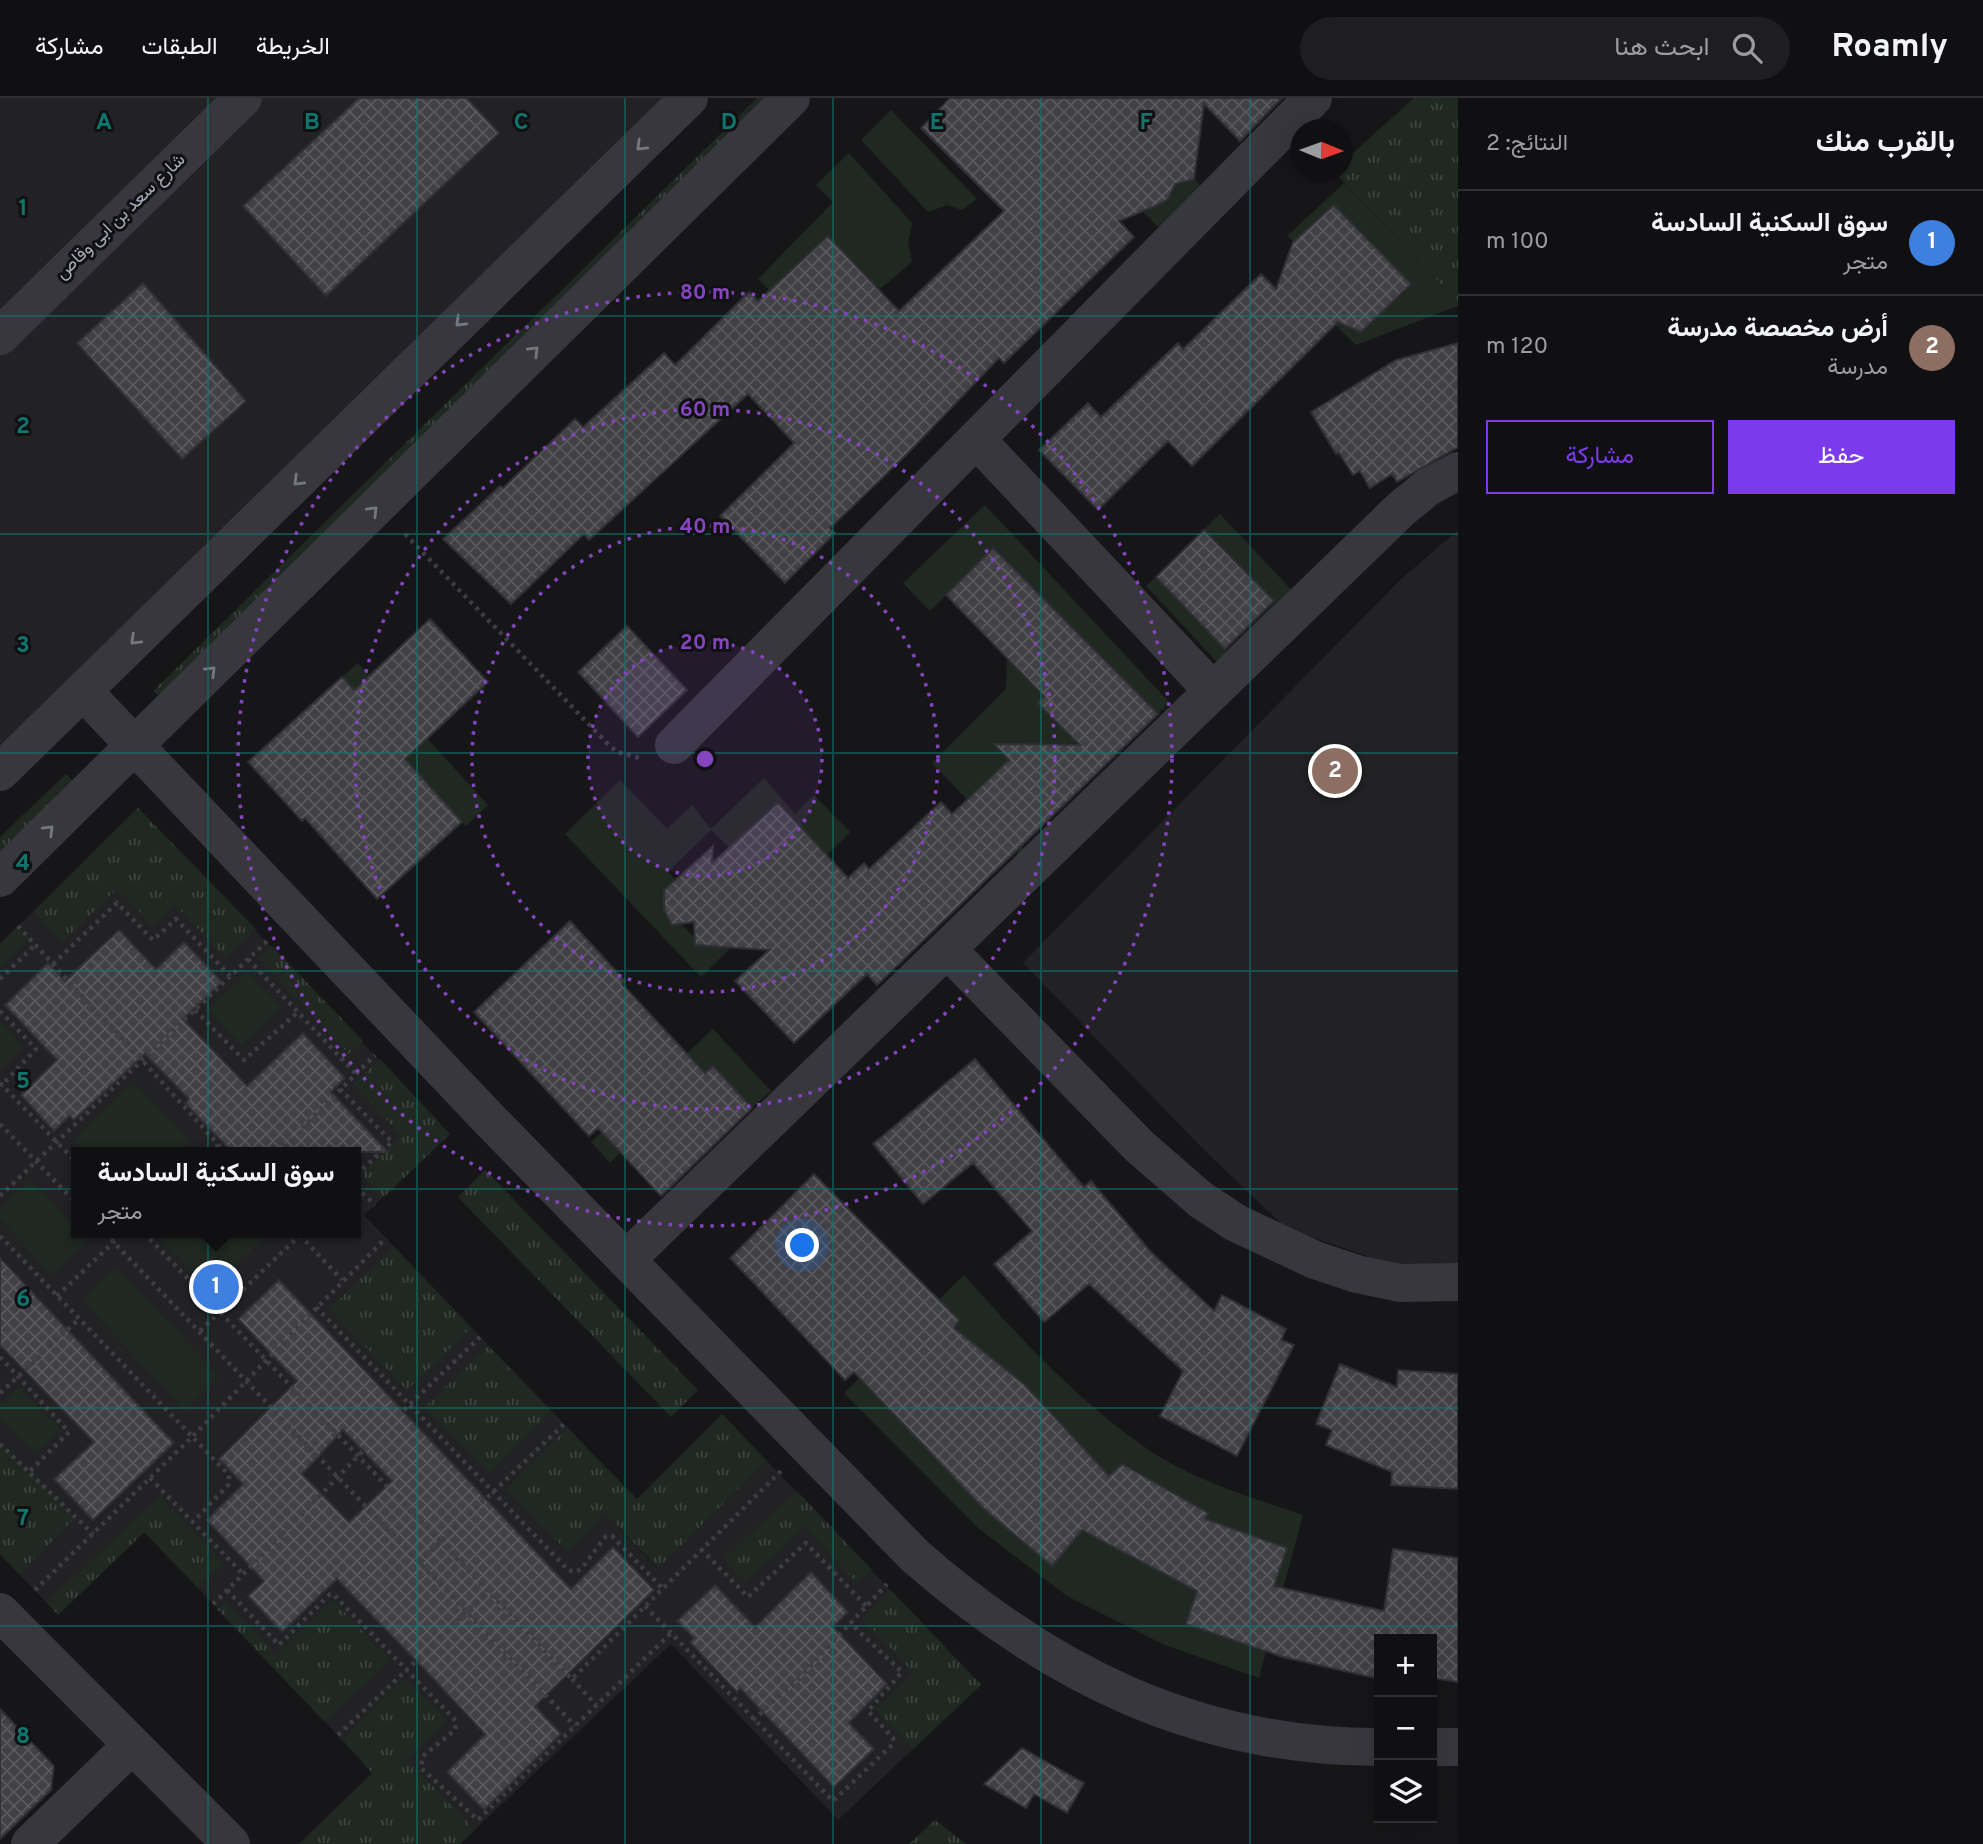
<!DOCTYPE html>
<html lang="ar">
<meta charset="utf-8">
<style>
:root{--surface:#101012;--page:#1e1e20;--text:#f1f3f6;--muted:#9c9d9f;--line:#303032;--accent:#7c3aed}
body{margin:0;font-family:Overpass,Vazirmatn,sans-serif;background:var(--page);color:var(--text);direction:rtl}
.controls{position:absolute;right:21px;bottom:21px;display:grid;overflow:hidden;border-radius:0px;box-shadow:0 7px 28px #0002}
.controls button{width:63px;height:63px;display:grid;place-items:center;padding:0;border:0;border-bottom:2px solid var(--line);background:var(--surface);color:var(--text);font:35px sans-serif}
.compass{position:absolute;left:1290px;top:21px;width:63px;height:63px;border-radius:50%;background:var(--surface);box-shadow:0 7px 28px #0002;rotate:91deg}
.you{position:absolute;left:803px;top:1148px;width:24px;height:24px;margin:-18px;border:5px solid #fff;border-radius:50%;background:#1a73e8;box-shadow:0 0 0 10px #1a73e833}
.badge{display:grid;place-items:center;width:46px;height:46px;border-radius:50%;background:var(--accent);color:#fff;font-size:23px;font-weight:700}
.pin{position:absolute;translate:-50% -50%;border:4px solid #fff;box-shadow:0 2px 7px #0006}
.popup{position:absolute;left:71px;top:1049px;width:290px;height:91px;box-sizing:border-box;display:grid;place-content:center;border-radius:0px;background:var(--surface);filter:drop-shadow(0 2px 5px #0005);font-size:23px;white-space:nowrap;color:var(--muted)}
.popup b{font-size:26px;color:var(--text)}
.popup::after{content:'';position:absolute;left:50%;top:100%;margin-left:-14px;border:14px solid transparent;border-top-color:var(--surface)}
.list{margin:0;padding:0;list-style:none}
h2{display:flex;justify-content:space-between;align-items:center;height:91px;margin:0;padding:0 28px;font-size:30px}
h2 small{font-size:23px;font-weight:400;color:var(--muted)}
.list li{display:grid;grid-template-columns:46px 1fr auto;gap:21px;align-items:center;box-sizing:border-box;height:105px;padding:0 28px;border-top:2px solid var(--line)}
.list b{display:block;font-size:26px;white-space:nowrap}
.list p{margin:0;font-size:23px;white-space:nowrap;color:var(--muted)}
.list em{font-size:23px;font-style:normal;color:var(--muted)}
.actions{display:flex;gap:14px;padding:21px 28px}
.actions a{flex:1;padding:16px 0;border:2px solid var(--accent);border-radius:0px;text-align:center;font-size:24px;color:var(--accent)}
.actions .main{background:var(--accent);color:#fff}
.icon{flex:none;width:38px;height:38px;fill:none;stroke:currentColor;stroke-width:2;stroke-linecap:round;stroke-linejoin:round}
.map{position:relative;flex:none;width:1458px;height:1746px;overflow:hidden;direction:ltr}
header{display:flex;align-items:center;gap:42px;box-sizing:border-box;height:98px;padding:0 35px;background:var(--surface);border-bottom:2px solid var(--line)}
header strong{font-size:33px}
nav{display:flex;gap:38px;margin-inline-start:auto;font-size:24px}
.search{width:490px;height:63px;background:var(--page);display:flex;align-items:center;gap:18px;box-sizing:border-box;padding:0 24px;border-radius:38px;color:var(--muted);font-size:26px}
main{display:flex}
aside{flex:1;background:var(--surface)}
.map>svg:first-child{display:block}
</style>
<header>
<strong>Roamly</strong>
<div class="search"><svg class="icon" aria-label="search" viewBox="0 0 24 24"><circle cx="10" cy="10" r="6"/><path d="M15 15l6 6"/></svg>ابحث هنا</div>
<nav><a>الخريطة</a><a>الطبقات</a><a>مشاركة</a></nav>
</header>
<main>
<aside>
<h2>بالقرب منك<small>النتائج: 2</small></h2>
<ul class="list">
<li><span class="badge" style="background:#3f7fe0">1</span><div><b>سوق السكنية السادسة</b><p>متجر</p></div><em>100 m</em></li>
<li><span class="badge" style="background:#8d6e63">2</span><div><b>أرض مخصصة مدرسة</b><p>مدرسة</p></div><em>120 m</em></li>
</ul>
<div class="actions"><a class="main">حفظ</a><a>مشاركة</a></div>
</aside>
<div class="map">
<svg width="1458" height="1746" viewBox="0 0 1458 1746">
<defs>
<pattern id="grass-tufts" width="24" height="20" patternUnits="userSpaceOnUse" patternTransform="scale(1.75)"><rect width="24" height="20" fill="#202822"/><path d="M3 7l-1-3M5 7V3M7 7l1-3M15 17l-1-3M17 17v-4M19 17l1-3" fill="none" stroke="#3e4440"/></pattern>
<pattern id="building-cross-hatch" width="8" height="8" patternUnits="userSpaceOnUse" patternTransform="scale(1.75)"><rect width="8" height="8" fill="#404045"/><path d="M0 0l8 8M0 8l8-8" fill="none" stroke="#59595e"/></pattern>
</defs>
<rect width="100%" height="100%" fill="#161618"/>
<path fill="#222225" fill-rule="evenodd" d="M0,0h682l-682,668z
M1458,432v748l-42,-5 -130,-45 -83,-79 -180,-186 377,-383z
M138,710l312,326 -86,81 273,285 -23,23 43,45 110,-107 214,224 -143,135 -167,-176 -211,200h-20l-295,-312 -87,83 -58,-61v-610zM76,1054h280v81h-280z"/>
<path fill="url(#grass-tufts)" d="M757,0h28l-615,608 -17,-15z
M1414,0h44v204l-124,-130h8l1,-10z
M66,676l14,14 -80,76v-27z
M138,710l118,121 -30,29 -51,-53 -22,21 -36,-37 -54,52 -29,-30z
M272,848l91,95 -14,13 -90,-96z
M380,961l70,75 -66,63 -22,-23 40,-38 -49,-52z
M485,1072l213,220 -27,27 -213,-220z
M394,1149l77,81 -64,62 -78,-81z
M488,1248l63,65 -62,62 -64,-66z
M722,1316l45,47 -109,107 -53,-55 -38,38 -61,-61 61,-62 70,71z
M0,1345l75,75 -56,56 -19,-20z
M797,1393l75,79 -15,13 -52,-57 -60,56 -21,-23z
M160,1398l64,68 -26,24 -54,-56 -86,83 -11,-12z
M891,1492l90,95 -68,64 -37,-39 38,-37 -52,-55z
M333,1502l57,60 -65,62 -108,-113 8,-8 51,53z
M405,1580l42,43 -40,38 68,71 -15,14h-161l73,-71 -30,-34z
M935,1722l31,24h-57z"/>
<path fill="#202822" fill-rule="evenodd" d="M891,12l86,89 -15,11 -15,-5 -19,7 -67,-72z
M1048,18l44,24 64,66 12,-7 6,-24 19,3 10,9 -43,42z
M849,55l63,70 -4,20 4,19 -33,28 -51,-54 -47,44 29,50 -52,-51 75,-77 -17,-17z
M1344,85l114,119v4l-102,39 -56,-54 59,40 51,-47 -116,-42 -7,-6z
M985,407l184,197 -11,12 -64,-66 -56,54 64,66 -9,10 -31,-32 -18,20 -20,-22h-10l-10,9 5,7 -37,35 56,58 -3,7 -93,-97 74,-74 1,-32 -14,-109 -63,63 -27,-28z
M1220,416l85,90 -73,74 -86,-92 10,-9 71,73 48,-48 -71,-72z
M358,565l130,142 -22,21 -72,-78 1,-12 -53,-59z
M764,680l31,36 19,-19 36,37 -23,23 -49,-52 -31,28 32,69 -78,77 -136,-143 55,-54 47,49 25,-24 19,24zM711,732l22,21 -38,94 -1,-8 -13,-13h-9l-8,-14v-20l11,-11 -7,-7z
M18,828l12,12 -30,28v-22z
M247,875l33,34 -39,38 -33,-35z
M0,923l23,25 -23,23z
M713,931l58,62 -19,17 -39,-42 -103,97 -19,-21z
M133,984l58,60 -11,10h-96l-11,-12z
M31,1082l45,48v5h5l7,8 -36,34 -52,-56v-10z
M156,1135h113l-60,57z
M116,1169l104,110 -35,33 -103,-110z
M964,1177c56,63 113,125 182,173 46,32 104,49 157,67l-44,163 -94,-33 -98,-49 -89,-68 -134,-135z
M19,1288l42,44 -26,24 -35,-37v-13z"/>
<path fill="url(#building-cross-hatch)" stroke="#303034" stroke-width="2" fill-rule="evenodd" d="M359,0h108l32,35 -173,163 -83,-90z
M950,0h332l-42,43 -36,-37 -10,75 -19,5 -7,15 -6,4 -43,18 15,16 -130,126 -5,-5 -93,97 -76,73 5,5 -50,50 -65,-67 74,-73 -46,-49 -159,146 -5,-6 -73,70 -68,-65 57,-53 3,2 72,-69 8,8 81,-74 11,12 74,-73 9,9 70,-65 71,75 105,-100 -83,-83z
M1334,107l77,79 -50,48 -23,-10 -146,144 -24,-25 -70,69 -59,-60 49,-47 13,14 77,-74 5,6 78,-75 15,15 17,-47z
M143,185l103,118 -64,58 -105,-116z
M1458,245v104l-61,35 -5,-8 -22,14 -10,-17 -7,4 -14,-22 -3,1 -25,-42 85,-52z
M1204,432l70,71 -49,48 -69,-72z
M993,450l165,166 -281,271 -10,-11 -73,69 -59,-62 34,-31 -74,-5 -1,-23 -22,3 -8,-15v-20l49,-44 -1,17 66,-60 70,75 16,-15 5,6 72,-67 11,12 57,-54 -15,-16 86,1 -42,-42 6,-7 -98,-101z
M430,521l58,63 -83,77 57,63 -85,77 -72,-81 -3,3 -54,-59 94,-85 12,13z
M627,528l60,64 -49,47 -60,-65z
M570,823l55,60 -3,3 83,89 8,-7 39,42 -91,88 -63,-68 -9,8 -115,-124z
M119,832l37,39 28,-27 38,40 -39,37 64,67 56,-53 42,45 -14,14 57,60h-156l-47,-49 4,-4 -44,-45 -71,66 -5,-4 -15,15 -33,-36 36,-35 -52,-55 43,-42 17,18z
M975,961l109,128 7,-6 60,71 63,59 8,-16 64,34 -5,11 13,5 -57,111 -77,-40 23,-45 -94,-87 -45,38 -50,-58 38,-33 -59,-68 -50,41 -50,-60z
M814,1076l145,146 -5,8 71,57 84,91 13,-12 86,49 -3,6 82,29 -13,38 110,25 9,-62 65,9v124l-26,-4v-39h-53v40l-96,-22 -97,-33 11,-33 -115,-61 -30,36 -69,-58 -129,-136 -9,8 -115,-122z
M0,1160l174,185 -81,77 -39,-41 40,-37 -94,-97z
M279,1182l292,309 42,-42 41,43 -119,116 26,28 -77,76 -37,-38 38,-38 -56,-60 -92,-95 -55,53 -34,-36 16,-15 -57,-61 36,-36 -24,-25 78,-78 -59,-62zM343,1332l49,51 -43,41 -47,-48z
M1340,1266l57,23 1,-17 60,4v115l-67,-4 1,-13 -66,-27 6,-15 -16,-6z
M811,1474l37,40 -15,15 54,57 -38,39 25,26 -40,38 -94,-99 -3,4 -47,-50 4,-4 -17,-17 38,-36 40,42z
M0,1611l54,57 -3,24 -51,49z
M1022,1650l62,35 -17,30 -33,-19 -8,14 -42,-24z"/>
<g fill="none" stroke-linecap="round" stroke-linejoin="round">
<path stroke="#3d3e44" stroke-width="4.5" stroke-dasharray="3.5 5" stroke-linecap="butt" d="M405,436l203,210 9,8 23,6
M18,828l78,85
M248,861l108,115
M53,866l64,-61 36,37 23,-21 54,57
M0,881l36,-35
M195,912l49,50 54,-48
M0,913l36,38 -35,37
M104,920l121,134
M0,985l76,79
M340,991l52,53 -36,33
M0,1026l76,79
M302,1030l73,-73
M209,1054l9,-7
M277,1054l15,-13
M356,1089l19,18
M0,1098l267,-255
M105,1135l470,493
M144,1135l428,446 209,-208
M300,1137l42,45
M0,1138l229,239v9l-35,37
M57,1198l66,-63
M316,1209l252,263 7,2 6,-3 25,-33h6l50,52
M200,1233l100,-96
M290,1237l96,-97
M49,1249l30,-28
M0,1259l69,75 -40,40
M0,1295l43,-39
M404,1312l76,-73
M0,1346l93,90
M150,1380l93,96
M469,1417l95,-91
M283,1436l80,-83
M701,1451l47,48 58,-54 60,63
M418,1465l44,-41
M35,1492l156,-152 96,-99
M227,1492l52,55 51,-51 4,1 122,126 -1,9 -32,26 -2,12 57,52 193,-187
M213,1506l70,-69
M645,1508l188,195 60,-57v-6l-25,-27 34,-39 -52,-49
M439,1540l49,-47
M804,1575l83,-89
M572,1581l24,26
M753,1622l48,-43
M338,1637l96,-91"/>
<path stroke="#37373d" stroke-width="38" d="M976,341l237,252
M83,593l404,426 428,439c135,118 281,191 464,191
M674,647l639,-647
M947,851l192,197 62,54 35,23 79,37 42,14 43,9 58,-1
M626,1162l775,-751 27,-22 30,-16
M0,1514l231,232
M1432,1649h26
M30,1746l102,-99"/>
<path stroke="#37373d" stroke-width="38" d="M0,238l243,-238
M0,674l689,-674
M0,780l791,-780"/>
</g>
<defs><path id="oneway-chevron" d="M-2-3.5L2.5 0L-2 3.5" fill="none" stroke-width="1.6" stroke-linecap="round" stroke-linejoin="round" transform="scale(1.75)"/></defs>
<g stroke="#757781">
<use href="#oneway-chevron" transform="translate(641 48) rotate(136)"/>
<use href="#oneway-chevron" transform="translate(460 224) rotate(136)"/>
<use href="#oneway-chevron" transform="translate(534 253) rotate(-45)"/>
<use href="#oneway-chevron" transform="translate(298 383) rotate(136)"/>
<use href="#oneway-chevron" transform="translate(373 413) rotate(-45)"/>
<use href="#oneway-chevron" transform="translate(135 542) rotate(136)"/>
<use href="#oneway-chevron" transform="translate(211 573) rotate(-45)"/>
<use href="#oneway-chevron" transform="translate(49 732) rotate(-45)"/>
</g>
<path fill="none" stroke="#0f766e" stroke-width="2" stroke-opacity="0.55" d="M208,0v1746M417,0v1746M625,0v1746M833,0v1746M1041,0v1746M1250,0v1746M0,218h1458M0,436h1458M0,655h1458M0,873h1458M0,1091h1458M0,1310h1458M0,1528h1458"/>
<circle cx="705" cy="661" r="117" fill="#8445be" fill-opacity=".12"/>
<g fill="none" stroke="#8445be" stroke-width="3.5" stroke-dasharray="3.5 7">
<circle cx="705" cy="661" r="117"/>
<circle cx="705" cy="661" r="233"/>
<circle cx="705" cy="661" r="350"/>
<circle cx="705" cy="661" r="467"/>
</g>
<g text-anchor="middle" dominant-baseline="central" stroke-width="6" stroke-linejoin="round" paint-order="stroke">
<g font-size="18" fill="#a8abb8" stroke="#111113">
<text transform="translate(121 119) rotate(-44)">شارع سعد بن ابى وقاص</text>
</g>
</g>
<g font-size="23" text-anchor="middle" font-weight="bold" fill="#0f766e" stroke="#111113" stroke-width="6" stroke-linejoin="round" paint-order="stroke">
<text x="104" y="31">A</text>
<text x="312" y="31">B</text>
<text x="521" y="31">C</text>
<text x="729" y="31">D</text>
<text x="937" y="31">E</text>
<text x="1146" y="31">F</text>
<text x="23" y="117">1</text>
<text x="23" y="335">2</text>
<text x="23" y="554">3</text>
<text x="23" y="772">4</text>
<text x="23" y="990">5</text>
<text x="23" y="1208">6</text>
<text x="23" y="1427">7</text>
<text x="23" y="1645">8</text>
</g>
<circle cx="705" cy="661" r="10" fill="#8445be" stroke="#111113" stroke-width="3.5"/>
<g font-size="21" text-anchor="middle" font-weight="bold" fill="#8445be" stroke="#111113" stroke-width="6" stroke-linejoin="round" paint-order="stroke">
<text x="705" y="201">80 m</text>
<text x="705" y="318">60 m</text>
<text x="705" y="435">40 m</text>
<text x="705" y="551">20 m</text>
</g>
</svg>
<div class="controls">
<button>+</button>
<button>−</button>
<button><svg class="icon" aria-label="layers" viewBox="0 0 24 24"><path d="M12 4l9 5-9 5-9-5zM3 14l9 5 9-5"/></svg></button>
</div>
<svg class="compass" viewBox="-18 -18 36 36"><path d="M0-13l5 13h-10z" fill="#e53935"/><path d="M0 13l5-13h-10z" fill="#9c9d9f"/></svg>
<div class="you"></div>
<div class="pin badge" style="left:216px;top:1189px;background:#3f7fe0">1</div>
<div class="popup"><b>سوق السكنية السادسة</b>متجر</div>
<div class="pin badge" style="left:1335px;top:673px;background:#8d6e63">2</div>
</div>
</main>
